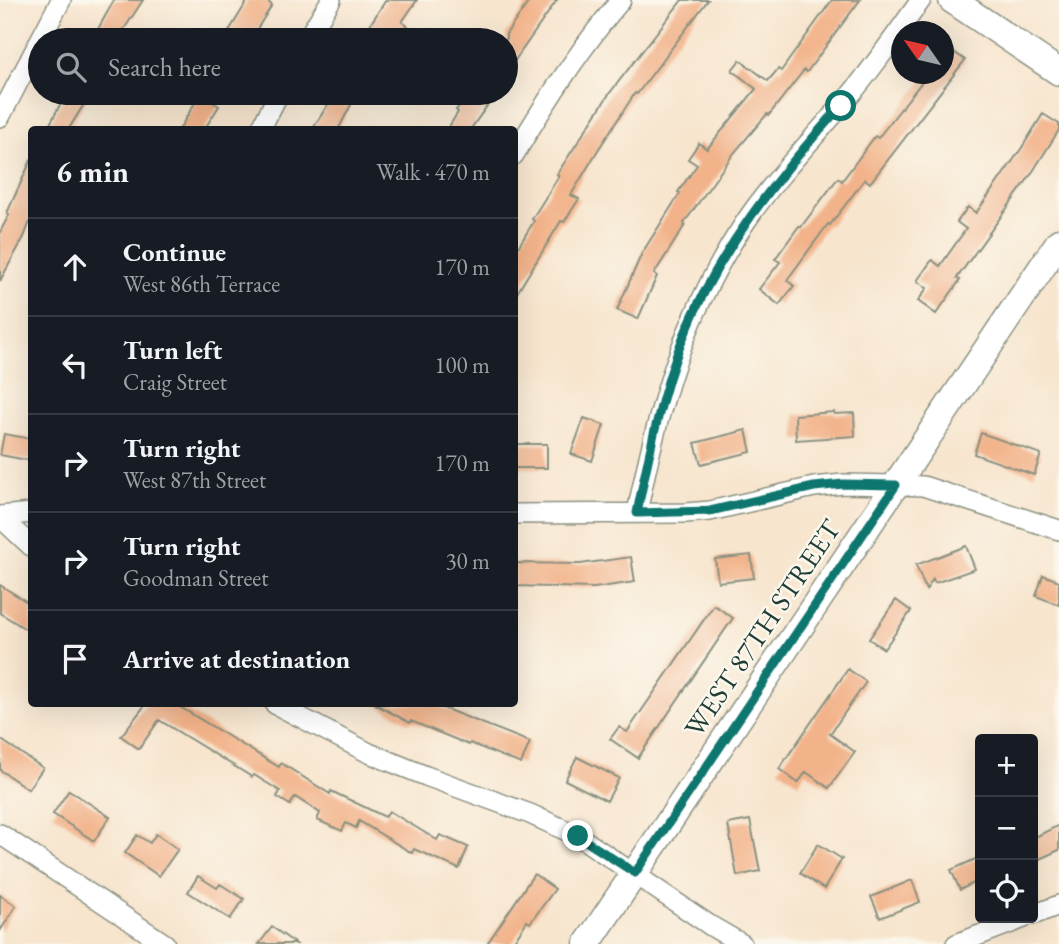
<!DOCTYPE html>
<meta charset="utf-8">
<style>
:root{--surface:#171b24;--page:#20242c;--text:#f1f3f6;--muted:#9ea1a6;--line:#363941}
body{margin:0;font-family:"EB Garamond",serif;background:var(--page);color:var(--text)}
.controls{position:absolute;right:21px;bottom:21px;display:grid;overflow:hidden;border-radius:7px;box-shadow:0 7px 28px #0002}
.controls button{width:63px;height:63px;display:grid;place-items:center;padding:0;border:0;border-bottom:2px solid var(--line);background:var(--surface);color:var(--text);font:35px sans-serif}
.compass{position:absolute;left:891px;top:21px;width:63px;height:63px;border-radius:50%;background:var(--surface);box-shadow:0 7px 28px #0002;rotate:304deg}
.stop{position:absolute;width:21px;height:21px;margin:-16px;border:5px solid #0f766e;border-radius:50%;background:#fff}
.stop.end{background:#0f766e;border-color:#fff;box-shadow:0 2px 7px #0008}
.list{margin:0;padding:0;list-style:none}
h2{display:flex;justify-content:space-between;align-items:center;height:91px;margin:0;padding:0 28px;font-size:30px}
h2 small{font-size:23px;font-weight:400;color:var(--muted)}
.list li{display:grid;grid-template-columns:46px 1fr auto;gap:21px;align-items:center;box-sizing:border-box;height:98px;padding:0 28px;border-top:2px solid var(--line)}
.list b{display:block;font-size:26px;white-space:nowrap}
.list p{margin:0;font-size:23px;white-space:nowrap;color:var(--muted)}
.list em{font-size:23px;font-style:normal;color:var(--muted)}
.icon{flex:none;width:38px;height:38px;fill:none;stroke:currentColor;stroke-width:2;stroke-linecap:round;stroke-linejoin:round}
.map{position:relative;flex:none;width:1059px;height:944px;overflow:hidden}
.search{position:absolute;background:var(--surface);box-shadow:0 7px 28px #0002;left:28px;top:28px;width:490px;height:77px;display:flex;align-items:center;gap:18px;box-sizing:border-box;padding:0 24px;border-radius:38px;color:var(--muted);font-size:26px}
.panel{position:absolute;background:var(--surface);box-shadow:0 7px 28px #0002;left:28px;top:126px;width:490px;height:581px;border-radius:7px}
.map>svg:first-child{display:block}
</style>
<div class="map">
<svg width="1059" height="944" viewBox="0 0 1059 944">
<rect width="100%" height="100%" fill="#fbf7ec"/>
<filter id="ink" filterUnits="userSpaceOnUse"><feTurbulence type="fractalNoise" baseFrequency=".0143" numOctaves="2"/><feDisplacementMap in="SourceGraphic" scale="14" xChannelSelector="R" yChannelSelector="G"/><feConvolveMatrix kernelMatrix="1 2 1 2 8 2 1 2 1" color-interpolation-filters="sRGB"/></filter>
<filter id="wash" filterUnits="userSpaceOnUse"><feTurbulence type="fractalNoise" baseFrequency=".00686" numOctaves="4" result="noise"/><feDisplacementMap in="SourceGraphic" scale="28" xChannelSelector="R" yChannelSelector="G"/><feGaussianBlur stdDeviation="1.57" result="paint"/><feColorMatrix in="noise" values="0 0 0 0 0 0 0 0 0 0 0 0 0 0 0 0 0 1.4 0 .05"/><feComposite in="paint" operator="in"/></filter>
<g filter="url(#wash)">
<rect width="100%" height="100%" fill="#f7e5ce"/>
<g id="blocks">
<path fill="#f2b38a" d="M114,0h29l-26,40h-25z
M248,0h17l7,5 -22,35h-6l-15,-9z
M386,0h31l-15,22 6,4 -9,14h-39z
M530,0h27l-51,73v-39z
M682,0h26l-71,94 -2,-1 -37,57 -27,45 8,4 -15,23 -3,-1 -47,77v-44l20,-33 -2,-2 27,-43 -2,-2 52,-80z
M832,0h28l-53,72 -3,-2 -35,45 -2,-1 -33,39 -50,70 1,2 -31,49 3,2 -19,43 -21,-9 25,-57 38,-60 -2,-1 19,-27 -9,-6 11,-16 8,6 49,-60 -24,-19 8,-10 28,21 10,-12 3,2z
M943,44l22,16 -95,123 -5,-4 -35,46 -2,-1 -41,56 7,6 -15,19 -20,-16 21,-27 -5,-3 24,-33 2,1 37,-49 4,3 33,-45 3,2 50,-64h15z
M66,93h25l-23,37h-21z
M335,93h22l-19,37h-26z
M440,93h56l-26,37h-23l11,-18 -2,-2 4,-5z
M200,94l19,12 -15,24h-25z
M1043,114l16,10v6l-29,46 -73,102 3,2 -24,34 -18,-13 9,-13 -10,-7 15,-21 8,6 26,-37 -9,-7 11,-15 8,6 45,-64z
M32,158v58l-8,21 -24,44v-49l9,-17 -2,-2z
M834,412v2l20,-1 1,23 -59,4 -1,-25z
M584,418l20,7 -12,36 -21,-7z
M746,430l5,22 -50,12 -6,-21z
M981,433l60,21 -7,21 -60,-21z
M4,434l28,5v22l-32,-6z
M514,444h33v24h-33z
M966,546l9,23 -40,14 -2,-4 -7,11 -10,-25z
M751,555l3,23 -36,4 -3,-23z
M631,557l4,25 -41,6 -80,-2v-23l66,1z
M1043,575l16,6v24l-23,-9z
M0,585l32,20v28l-32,-20z
M896,600l15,11 -27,38 -15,-10z
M714,605l19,13 -95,140 -28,-19 9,-12 8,5z
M848,669l18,13 -36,52 25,18 -26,36 -23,-16 -8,11 -19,-14z
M146,704h29l104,63 2,-4 49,31 1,-3 54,26 4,-6 48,29 3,-5 28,12 -9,22 -45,-20 -2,4 -53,-32 -3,7 -10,-5 -4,8 -25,-11 3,-7 -25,-16 -5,8 -13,-8 3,-6 -26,-16 -2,2 -93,-57 -20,29 -18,-13z
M375,704h58l97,38 -9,22 -51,-21 -1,2 -58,-24 -1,2z
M0,739l43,29 -15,21 -28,-19z
M577,757l42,21 -12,23 -42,-21z
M69,790l41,27 -16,24 -41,-27z
M750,820l10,51 -23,5 -9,-52z
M1059,825v25l-26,12v-24z
M156,834l22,15 -19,27 -34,-23 12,-18 13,8z
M818,844l24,15 -18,30 -24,-16z
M980,857v23l-20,10 -9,-20z
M534,874l21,15 -25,34 -3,-2 -15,23h-25z
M198,876l19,12 3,-4 24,15 -14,20 -42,-27z
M912,880l8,22 -40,16 -9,-21z
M0,895l16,11 -16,25z
M272,927l24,17h-37z"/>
</g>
</g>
<g filter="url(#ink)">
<use href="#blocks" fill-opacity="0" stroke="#8b9181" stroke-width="2"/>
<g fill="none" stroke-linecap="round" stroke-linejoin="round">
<g stroke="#8b9181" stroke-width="22">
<path id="street" d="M306,40l25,-40
M0,117l61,-117
M260,130l19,-37
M514,155c32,-54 66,-107 107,-155
M637,513c21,-106 47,-200 109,-292 28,-41 62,-77 95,-115 29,-33 54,-70 80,-106
M514,514l172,-1 24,-2 104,-24 29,-3 53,1 27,1 136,44
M0,516l32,-3
M0,517l32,30
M275,704l94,49 57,23 104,38 48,22 133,90 31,18
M0,834l165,110
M1033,915l26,-10
M956,944l68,-26"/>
</g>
<g stroke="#8b9181" stroke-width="29">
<path id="secondary" d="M952,0l107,72
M587,944l472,-702"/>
</g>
<use href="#street" stroke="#fff" stroke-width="19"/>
<use href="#secondary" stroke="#fff" stroke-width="26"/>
</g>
</g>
<g fill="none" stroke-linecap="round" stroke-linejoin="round" filter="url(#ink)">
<path stroke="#0f766e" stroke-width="9" d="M578,836l57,37 261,-388 -53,-1 -29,3 -104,24 -73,2c12,-59 24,-119 46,-175 36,-89 95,-162 158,-232"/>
</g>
<g text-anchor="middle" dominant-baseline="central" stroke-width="5" stroke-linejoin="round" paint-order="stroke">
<g font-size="28" fill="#1f3d34" stroke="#fbf7ec">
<text transform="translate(762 628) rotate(-56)">WEST 87TH STREET</text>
</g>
</g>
</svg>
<div class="controls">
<button>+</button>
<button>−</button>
<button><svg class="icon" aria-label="locate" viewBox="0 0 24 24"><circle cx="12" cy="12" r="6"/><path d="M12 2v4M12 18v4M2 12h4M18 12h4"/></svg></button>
</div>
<svg class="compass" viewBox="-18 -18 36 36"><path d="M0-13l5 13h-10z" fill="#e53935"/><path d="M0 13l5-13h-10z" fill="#9ea1a6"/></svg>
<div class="stop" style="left:841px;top:106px"></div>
<div class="stop end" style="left:578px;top:836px"></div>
<div class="search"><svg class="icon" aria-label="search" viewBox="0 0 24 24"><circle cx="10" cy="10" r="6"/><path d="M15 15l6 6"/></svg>Search here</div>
<section class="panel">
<h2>6 min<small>Walk · 470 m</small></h2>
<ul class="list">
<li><svg class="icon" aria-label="ahead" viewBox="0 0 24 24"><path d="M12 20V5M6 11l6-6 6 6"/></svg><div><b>Continue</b><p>West 86th Terrace</p></div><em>170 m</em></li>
<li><svg class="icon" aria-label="left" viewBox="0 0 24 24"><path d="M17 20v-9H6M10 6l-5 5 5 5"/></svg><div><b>Turn left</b><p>Craig Street</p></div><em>100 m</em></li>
<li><svg class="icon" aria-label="right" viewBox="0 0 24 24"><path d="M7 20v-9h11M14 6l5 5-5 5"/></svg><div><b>Turn right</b><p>West 87th Street</p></div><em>170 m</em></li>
<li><svg class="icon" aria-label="right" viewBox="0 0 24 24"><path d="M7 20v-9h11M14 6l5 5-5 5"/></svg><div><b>Turn right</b><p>Goodman Street</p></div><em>30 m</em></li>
<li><svg class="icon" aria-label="arrive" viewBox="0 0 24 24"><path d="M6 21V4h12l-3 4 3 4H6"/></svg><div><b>Arrive at destination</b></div></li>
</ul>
</section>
</div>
